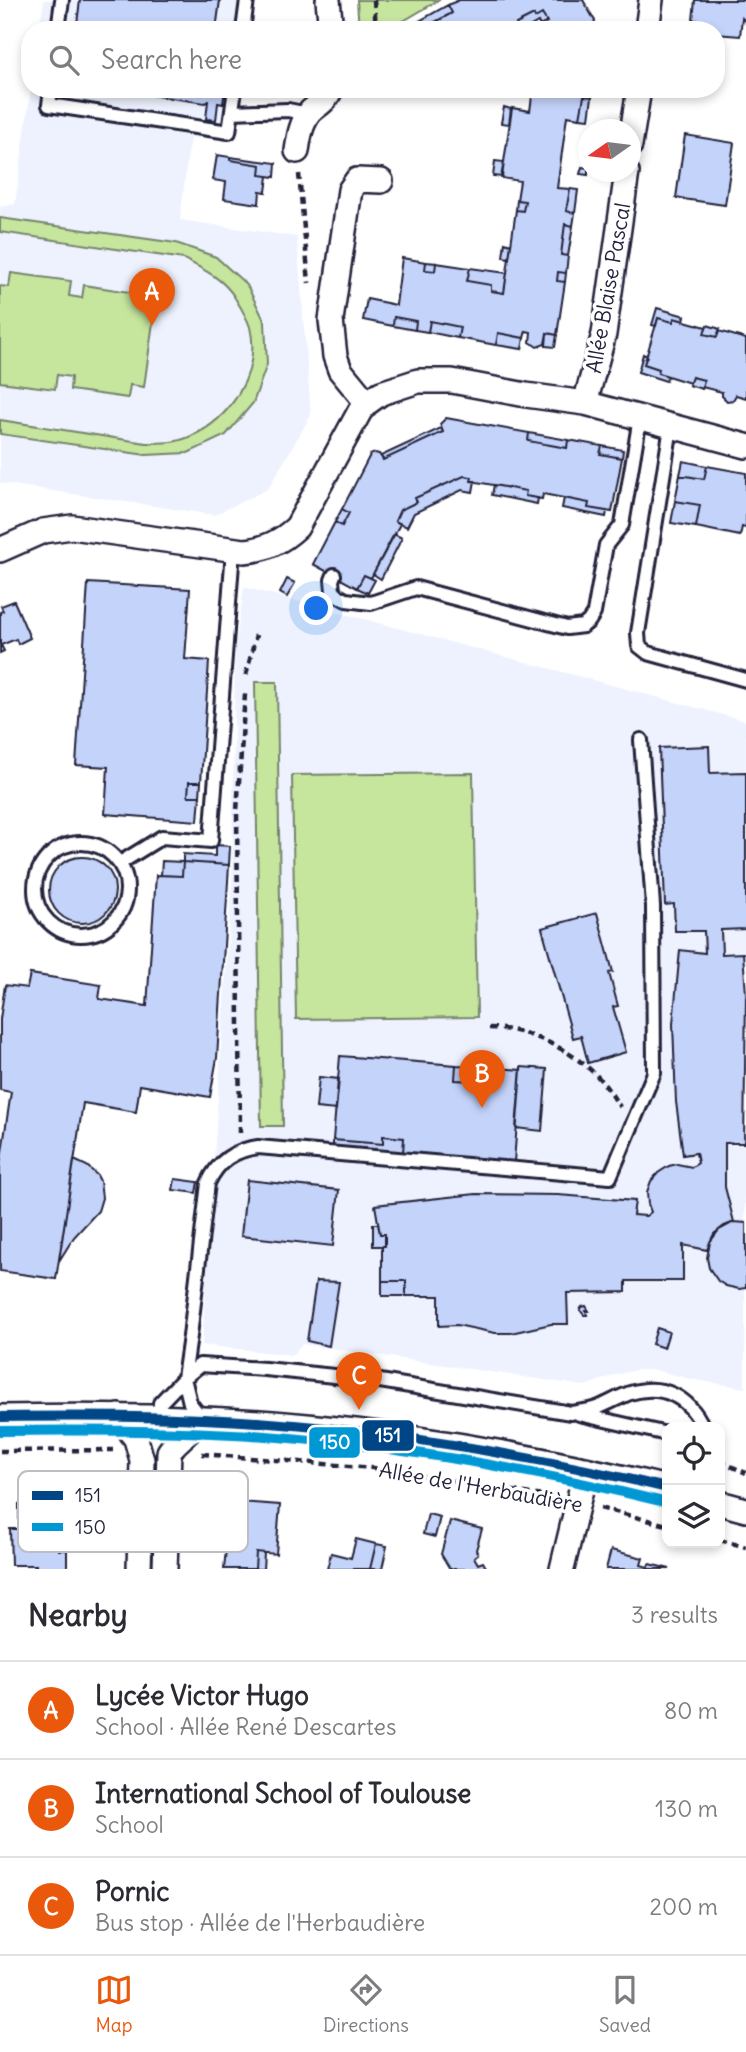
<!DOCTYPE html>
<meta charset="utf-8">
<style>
:root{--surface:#fff;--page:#f2f2f3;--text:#2b2b33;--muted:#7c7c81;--line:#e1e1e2;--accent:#ea580c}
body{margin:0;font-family:Delius,sans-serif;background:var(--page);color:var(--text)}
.controls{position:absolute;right:21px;bottom:21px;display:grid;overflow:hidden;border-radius:14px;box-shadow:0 4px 10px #0003}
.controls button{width:63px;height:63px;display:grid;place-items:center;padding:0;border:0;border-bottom:2px solid var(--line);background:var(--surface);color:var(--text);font:35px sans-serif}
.compass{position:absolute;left:578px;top:119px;width:63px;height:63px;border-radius:50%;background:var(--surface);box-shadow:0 4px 10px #0003;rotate:256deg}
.you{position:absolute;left:317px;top:609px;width:24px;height:24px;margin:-18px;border:5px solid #fff;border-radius:50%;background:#1a73e8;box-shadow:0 0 0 10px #1a73e833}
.badge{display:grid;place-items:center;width:46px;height:46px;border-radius:50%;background:var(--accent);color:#fff;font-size:23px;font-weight:700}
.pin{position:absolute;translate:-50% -58px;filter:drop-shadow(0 2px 4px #0008)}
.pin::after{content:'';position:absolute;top:37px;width:24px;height:21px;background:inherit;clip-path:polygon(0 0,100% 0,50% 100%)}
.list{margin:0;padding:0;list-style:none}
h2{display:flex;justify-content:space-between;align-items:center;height:91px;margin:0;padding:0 28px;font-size:30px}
h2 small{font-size:23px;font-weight:400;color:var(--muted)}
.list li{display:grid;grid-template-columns:46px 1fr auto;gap:21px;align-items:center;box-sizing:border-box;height:98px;padding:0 28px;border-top:2px solid var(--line)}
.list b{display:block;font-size:26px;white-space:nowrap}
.list p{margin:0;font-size:23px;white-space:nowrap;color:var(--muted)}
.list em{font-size:23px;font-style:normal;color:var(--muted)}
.icon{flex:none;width:38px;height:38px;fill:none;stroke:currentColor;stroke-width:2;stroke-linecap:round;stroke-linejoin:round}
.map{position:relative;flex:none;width:746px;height:1569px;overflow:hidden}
.search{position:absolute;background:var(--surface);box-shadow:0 4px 10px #0003;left:21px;right:21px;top:21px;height:77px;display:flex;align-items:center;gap:18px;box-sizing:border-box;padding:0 24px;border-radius:28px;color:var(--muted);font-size:26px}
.sheet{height:385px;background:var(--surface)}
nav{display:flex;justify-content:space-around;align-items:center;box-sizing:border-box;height:98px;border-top:2px solid var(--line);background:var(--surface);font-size:19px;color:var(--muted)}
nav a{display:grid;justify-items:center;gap:4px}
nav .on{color:var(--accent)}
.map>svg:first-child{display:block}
</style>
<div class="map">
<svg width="746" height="1569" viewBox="0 0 746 1569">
<rect width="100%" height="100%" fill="#fff"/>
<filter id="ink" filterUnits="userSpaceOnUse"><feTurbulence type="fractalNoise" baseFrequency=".0143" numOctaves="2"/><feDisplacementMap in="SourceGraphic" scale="14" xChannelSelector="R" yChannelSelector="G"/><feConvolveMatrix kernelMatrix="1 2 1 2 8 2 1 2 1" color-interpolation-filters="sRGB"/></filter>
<g filter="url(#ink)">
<path fill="#edf2fe" d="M44,0h204l-4,30h-205z
M31,89h205l-7,52 -39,-4 -10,83 117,17 14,178 -43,74 -54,26 -214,-32v-276l15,-3z
M244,587l502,134 -1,667 -55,-9 -35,-9h-19l-21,5 -30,11 -283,-42 -10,11 -90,-10 30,-466 3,-230z"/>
<path fill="#c6e59d" stroke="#74846c" stroke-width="2" d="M357,0h82l-51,30h-29z
M0,218l176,25 40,14 31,28 18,37 2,42 -14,39 -27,32 -38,18 -42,2 -146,-21v-14l146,23c15,0 30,0 43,-6 41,-17 72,-64 61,-110 -3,-9 -10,-21 -15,-29 -11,-19 -32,-29 -51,-39l-184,-27z
M11,273l60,8 -2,15 13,2 2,-13 58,9 -1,12 14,2 -11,79 -14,-2 -2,13 -58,-8 1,-13 -14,-2 -2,14 -55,-7v-96l9,1z
M255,682h22l6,444h-22z
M473,773l4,244 -181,2 -4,-244z"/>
<path fill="#c4d3fa" stroke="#22223b" stroke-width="2" d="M80,0h140l-4,30h-127l1,-4 -13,-2z
M459,0h124l12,21 -2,9h-51l-2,-4 7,-4 -5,-8 -7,4 -1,-3 -18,9 3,6h-98l31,-17 -4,-8z
M695,0h51v22l-4,-4 -2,18 -24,-2v-4h-13l1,-9 -11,-1z
M448,5l4,8 -32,17 -4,-7z
M542,14l5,8 -7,4 -2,-4 -14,8h-5l-3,-6 18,-9 1,3z
M693,20l11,1 -1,9h-11z
M416,23l4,7h-16z
M109,89h116l-2,15 -5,-1 -2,17 -10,-1 2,-18 -3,2z
M533,89h60l-1,8 -8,-1 -4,22 -13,-2 -10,72 13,1 -4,22 9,2 -2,13 -8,-2 -4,31 7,1 -2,17 -8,-1 -1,9 8,1 -8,53 -10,-2 -2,11 -8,3 -7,-5 1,-10 -5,-1 -2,7 -26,-5 -2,12 -38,-7 2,-11 -30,-6 -2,11 -13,-2 1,-9 -22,-4 -1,9 -30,-6 4,-21 29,6 6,-47 24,4 -1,8 10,1 1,-8 34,5 -3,13 24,4v6l13,2 12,-83 7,1 2,-10 -8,-1 3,-19 -18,-3 2,-16 8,-54 18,3z
M584,96l8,1 -3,22 -9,-1z
M504,107l7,2 -2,15 -8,-1z
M685,135l49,8 -9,62 -49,-7z
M217,155l13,2v3l31,5 -1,10 8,1 -2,16 -6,-1 -1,13 -35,-5 2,-17 -13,-2z
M230,157l46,6 -1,14 -15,-2 1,-10 -31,-5z
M495,161l9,1 -3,15 -8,-1z
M582,167l6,1v7l-8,-1z
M570,189l8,1 -3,23 -9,-2z
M517,200l8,1 -2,10 -7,-1z
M565,224l8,2 -5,30 -7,-1z
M505,242l6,2 -2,14 -6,-1z
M426,262l10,1 -1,8 -10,-1z
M470,268l37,5 -3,20 -13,-2v-6l-24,-4z
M558,272l8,1 -1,9 -8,-1z
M657,308l28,8 -1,5 -10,-3 -1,4 -15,-4 -2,8 -4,-1z
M394,317l22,4 -1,9 -22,-4z
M658,318l15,4 1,-4 32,9 -2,7 13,3 2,-6 27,8v59l-10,-3 -3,5 -6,1 -5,-5v-4l-20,-5 2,-7 -12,-3 -2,6 -32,-10 1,-4 -15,-5z
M430,321l30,6 -2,11 -30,-6z
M707,325l13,4 -3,8 -13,-3z
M498,333l26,5 -2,11 -26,-4z
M547,333l10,2 -2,12 -9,-1z
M643,354l4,2 -3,8 15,5 -1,4 10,3 -2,5 -28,-9z
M692,377l12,3 -2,9 -13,-4z
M446,418l83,15 -1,8 39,7 1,-8 34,6 -2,8 22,4 -10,54 -24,-4 1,-5 -46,-9 -1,5 -17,-3 1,-5 -55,-10 1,-4 -8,-1 -49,22 2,4 -17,8 -5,11 5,3 -29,54 -7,-3 -7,13 -44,-24 22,-42 7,4 7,-13 -7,-4 28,-54 5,-2 4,1 4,6 60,-28 -3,-8z
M441,428l2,4 -60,28 -2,-4z
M529,433l39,7 -1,8 -39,-7z
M602,446l21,4 -1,8 -22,-4z
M683,461l24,5 -3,13 -24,-4z
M707,466l39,7v55l-4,-1 -2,9 -44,-9 4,-22 -25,-4 5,-26 24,4z
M464,476l8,1 -1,4h4l-2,11 -11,-2 -48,23 -7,14 -12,-6 5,-11 17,-8 -2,-4z
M494,485l32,6 -1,5 13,2 -1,6 -45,-9z
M564,498l25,5 -1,5 19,3 -1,6 -44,-9z
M675,501l25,4 -4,22 -25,-4z
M342,509l7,4 -7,13 -7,-4z
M394,534l8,4 -21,41 -8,-5z
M364,575l11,5 -7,13 -11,-5z
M287,579l8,4 -8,14 -7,-4z
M88,583l102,6 -5,70 24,2 -8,121h-12l-1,14h12l-2,25 -93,-7 3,-47 -32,-2z
M14,601l16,37 -12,6 -2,-5 -15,6 3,6 -4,2v-41l3,-1 -2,-5z
M709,746l1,27 36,-1v157l-25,1 1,24 21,-1 3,41 -2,149h-19v44l9,35 -15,8 -9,12 -3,8 -24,-5v36h-57v11l-59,1 1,31h-17l-40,9h-16l-38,-8 -18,1v-30h-33v-15h-24v-35h3v-12h-5l-5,-29 101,-11 82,1 77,6 -2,14 13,1 5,-4 -3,-8 -1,-12 4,-11 7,-8 11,-7 8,-2 15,3 6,-4 -2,-10 -13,2 -7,-53 -3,-78 7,-74 25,3 -1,-22h-29l-1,-27 -9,1 -6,-157z
M189,782h12l-1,14h-12z
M215,845l15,1 -1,19 -46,-3v-8l32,2z
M49 890a33 33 0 1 1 66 0a33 33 0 1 1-66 0Z
M162,861l21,1 -1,14 -21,-1z
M183,862l46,3 -12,193 -7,39 -70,-12 -4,27 -53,-9 -27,176 -56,-8v-106l11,-73 -11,-2v-71l5,-34 22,3 3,-14 71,11 -2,14 48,7 9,-131 26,1z
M597,913l16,59 -4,1 9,33 -5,1 13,45 -38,11 -7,-27 -8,2 -31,-110z
M340,1056l116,9 -1,15 18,1 1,-15 47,4 -7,92 -111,-9 1,-15 -21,-2v8l-50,-4z
M456,1065l18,1 -1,15 -18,-1z
M521,1067l26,2 -5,62 -26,-3z
M319,1077l20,2 -3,31 -20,-2z
M383,1136l21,2 -1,15 -70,-6v-7l50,4z
M74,1160l13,6 10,9 3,6 2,17 -4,13 -24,26 -15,24z
M175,1179l23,3 -2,11 -23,-3z
M247,1180l92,10 -6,56 -92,-10z
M734,1222l12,1v65l-7,1 -13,-3 -8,-5 -9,-13 -2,-10 3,-16 4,-8 10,-8z
M373,1224h5l2,10h5v12h-12z
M316,1281l23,1 -10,64 -22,-5z
M382,1281h24v15h-24z
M586,1306l3,5h-3l1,4h-3l-4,-5 2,-3z
M657,1328l12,4 -5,16 -12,-4z
M239,1502l41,3 -4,49 -20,-2 -1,17h-31l2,-20 10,1z
M19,1504h23v31h16l1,15h8v19h-31v-4h-25l-1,-36h9z
M428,1514l12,3 -5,20 -12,-3z
M450,1521l32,8 -6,21 2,4 -4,3 4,7 5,-2 4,7h-37l-9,-15z
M356,1539l20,5 -6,25h-43l4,-16 20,5z
M376,1544l11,2 -5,23h-12z
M611,1550l32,8 -2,7 7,2 1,-3 21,5h-64z
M256,1552l8,1 -1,16h-8z"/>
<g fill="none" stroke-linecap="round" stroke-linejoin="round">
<g stroke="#22223b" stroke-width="18">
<path id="lane" d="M58,30l4,-30
M243,30l4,-30
M51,89l-2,16 180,27 6,-43
M232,112l56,-2 20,4
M671,427l-33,206 1,13 9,7 98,27
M334,575l-2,5 1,11 4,4 9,5 25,3 45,-15 151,40 16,-2 6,-5 5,-8 12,-68 16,-20 18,-107
M35 889a46 46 0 1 1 92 0a46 46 0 1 1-92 0Z
M120,863l42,-26 49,4 22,-291
M579,1414l88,20
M159,1417l1,-14 24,-25 16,-13 65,4 109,11 197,33c9,-2 20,-2 28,-6 10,-4 20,-10 31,-14 33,-10 59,4 73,34
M202,1419l-12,-16 -6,-25 6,-42 18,-153c10,-22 26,-33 50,-36l352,30 44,-104 -1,-167 -12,-166"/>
</g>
<g stroke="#22223b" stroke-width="28">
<path id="street" d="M328,0l3,30
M647,30l4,-30
M630,145l9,-56
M297,151c2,-14 4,-29 14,-40 8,-7 16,-11 20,-22
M367,403l-27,-33 -5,-14 -4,-36 19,-130 7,-10 24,1
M585,403l19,-69 23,-162
M0,550l43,-19 29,-4 172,24c21,-1 38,-10 53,-24l63,-116 7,-8 14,-10 37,-12h34l74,14 59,8 161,43
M119,1416l17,23 6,21 -3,109
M0,1417c102,-2 205,-1 307,9 122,11 242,33 360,62
M720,1503l26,7
M165,1569l4,-117 6,-8 27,-25
M562,1569l24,-100"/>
</g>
<path stroke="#22223b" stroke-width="4.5" stroke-dasharray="7 5" stroke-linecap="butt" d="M374,0l2,29 -2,1
M299,174l10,109
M246,675l10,-40
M489,1028c36,0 77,19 104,44 11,10 19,23 27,35
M240,1133l-3,-322 8,-117
M0,1451l113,-1
M202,1454l183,15 169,29
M720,1461l26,12
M600,1508l67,17
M720,1540l26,7"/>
<use href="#lane" stroke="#fff" stroke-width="12"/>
<use href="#street" stroke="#fff" stroke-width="23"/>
<g stroke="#fff" stroke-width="16">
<path id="bus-1" d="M0,1417c90,-1 180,-1 270,6 134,10 266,34 397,65"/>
</g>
<g stroke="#fff" stroke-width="16">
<path id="bus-2" d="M0,1431c89,-1 177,-1 266,5 134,10 267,34 398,66"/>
</g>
<use href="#bus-1" stroke="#004687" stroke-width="10"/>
<use href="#bus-2" stroke="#0098d4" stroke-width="10"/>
</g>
</g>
<g text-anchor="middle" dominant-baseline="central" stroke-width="7" stroke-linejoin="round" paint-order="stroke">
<g font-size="21" fill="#22223b" stroke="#fff">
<text transform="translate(608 288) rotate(-80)">Allée Blaise Pascal</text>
<text transform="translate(481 1487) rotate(10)">Allée de l'Herbaudière</text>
</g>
</g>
<rect x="18" y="1471" width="230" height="81" rx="10" fill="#fff" stroke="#bdbdc4" stroke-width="2"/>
<rect x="32" y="1491" width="31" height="9" fill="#004687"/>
<rect x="32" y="1523" width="31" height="8" fill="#0098d4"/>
<g font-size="19" fill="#22223b">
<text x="75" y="1502">151</text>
<text x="75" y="1534">150</text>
</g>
<g stroke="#fff" stroke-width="2.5">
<rect x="361" y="1419" width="54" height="33" rx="7" fill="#004687"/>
<rect x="308" y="1426" width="53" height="33" rx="7" fill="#0098d4"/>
</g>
<g font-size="19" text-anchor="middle" font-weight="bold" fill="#fff">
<text x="388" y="1442">151</text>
<text x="335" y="1449">150</text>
</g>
</svg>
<div class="controls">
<button><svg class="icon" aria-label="locate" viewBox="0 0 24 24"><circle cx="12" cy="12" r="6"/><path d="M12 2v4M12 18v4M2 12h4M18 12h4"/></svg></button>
<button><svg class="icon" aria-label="layers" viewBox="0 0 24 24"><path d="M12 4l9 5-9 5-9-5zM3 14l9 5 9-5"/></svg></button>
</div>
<svg class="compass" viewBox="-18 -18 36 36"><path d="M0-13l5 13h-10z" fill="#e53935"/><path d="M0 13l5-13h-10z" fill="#7c7c81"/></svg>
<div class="you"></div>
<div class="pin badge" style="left:152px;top:326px">A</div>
<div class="pin badge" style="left:482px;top:1108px">B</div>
<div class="pin badge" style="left:359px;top:1410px">C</div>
<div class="search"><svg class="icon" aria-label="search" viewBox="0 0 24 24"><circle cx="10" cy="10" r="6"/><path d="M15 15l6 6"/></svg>Search here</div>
</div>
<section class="sheet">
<h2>Nearby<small>3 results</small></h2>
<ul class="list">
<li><span class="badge">A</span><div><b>Lycée Victor Hugo</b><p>School · Allée René Descartes</p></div><em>80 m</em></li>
<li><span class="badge">B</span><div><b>International School of Toulouse</b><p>School</p></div><em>130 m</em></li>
<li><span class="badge">C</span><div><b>Pornic</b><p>Bus stop · Allée de l'Herbaudière</p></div><em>200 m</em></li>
</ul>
</section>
<nav>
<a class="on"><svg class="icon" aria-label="map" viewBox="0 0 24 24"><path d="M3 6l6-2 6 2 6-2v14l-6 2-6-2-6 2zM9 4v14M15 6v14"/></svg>Map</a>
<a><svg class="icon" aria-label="directions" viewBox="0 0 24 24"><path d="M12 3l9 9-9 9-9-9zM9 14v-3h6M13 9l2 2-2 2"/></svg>Directions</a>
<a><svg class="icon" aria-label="saved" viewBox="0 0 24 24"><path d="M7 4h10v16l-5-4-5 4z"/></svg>Saved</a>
</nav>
